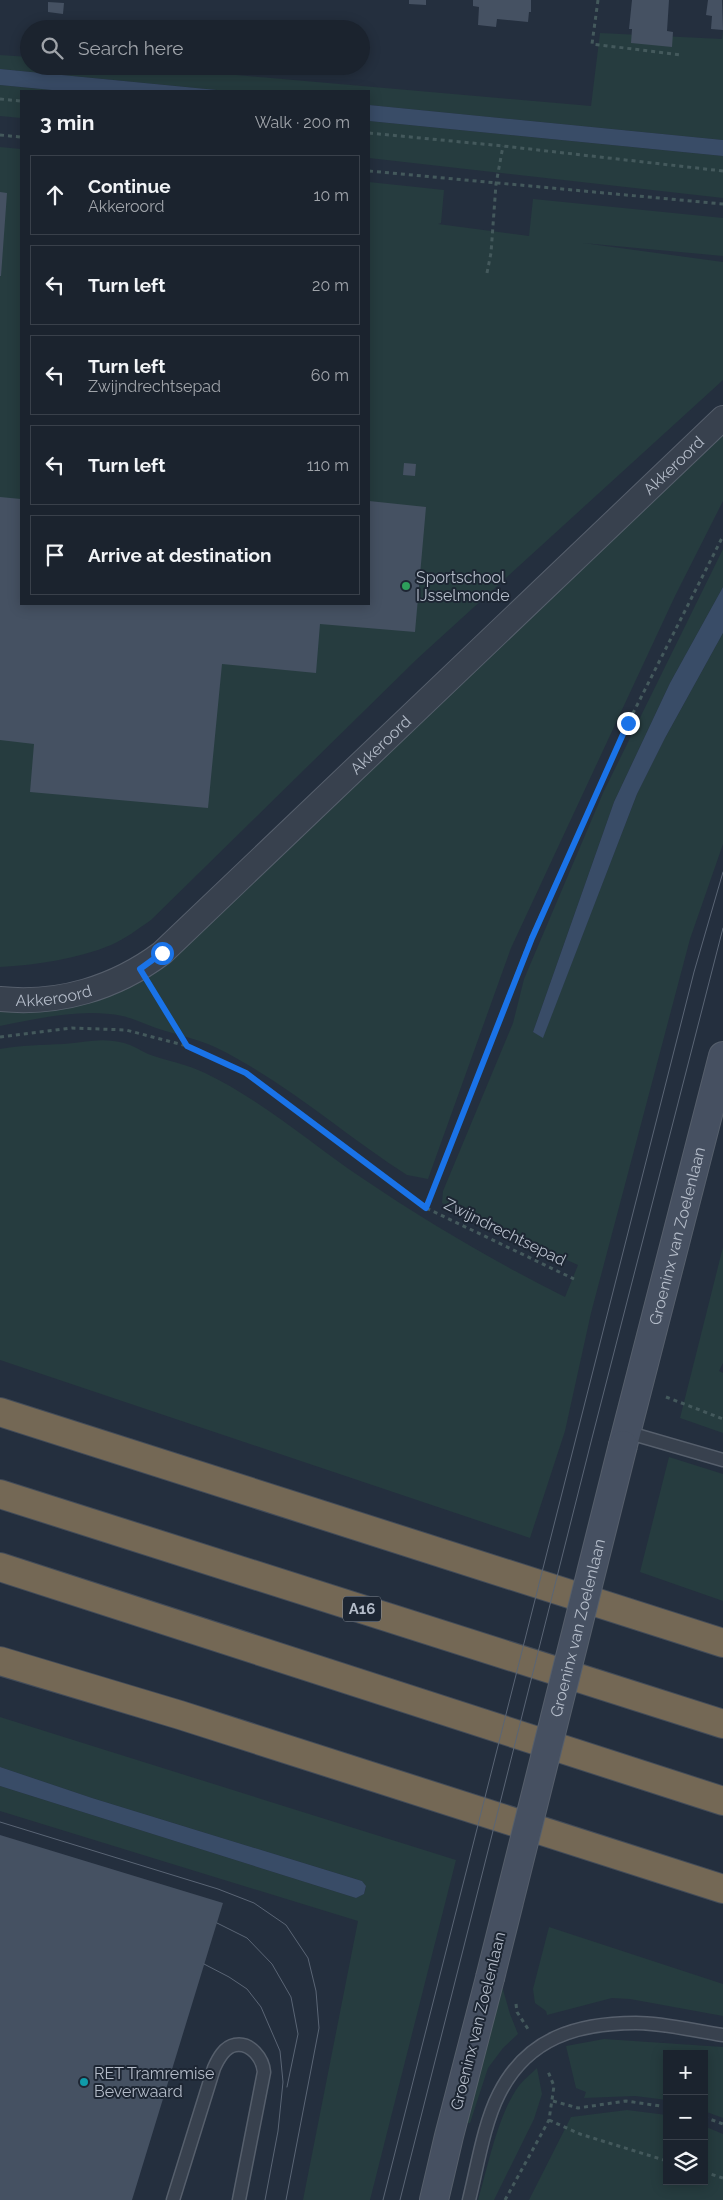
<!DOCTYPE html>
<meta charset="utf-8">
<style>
:root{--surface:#1b232e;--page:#242b36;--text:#f1f3f6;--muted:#a0a4aa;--line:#39404a}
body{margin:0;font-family:Raleway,sans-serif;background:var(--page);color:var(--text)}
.controls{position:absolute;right:15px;bottom:15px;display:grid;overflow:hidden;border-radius:0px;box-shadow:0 2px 12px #0003}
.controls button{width:45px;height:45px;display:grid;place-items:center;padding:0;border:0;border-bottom:1px solid var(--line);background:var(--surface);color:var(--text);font:25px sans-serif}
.stop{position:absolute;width:15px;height:15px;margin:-11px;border:4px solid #1a73e8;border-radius:50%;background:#fff}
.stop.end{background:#1a73e8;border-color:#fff;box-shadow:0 1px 5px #0008}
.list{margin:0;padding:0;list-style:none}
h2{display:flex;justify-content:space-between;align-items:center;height:65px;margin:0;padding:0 20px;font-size:21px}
h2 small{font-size:16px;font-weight:400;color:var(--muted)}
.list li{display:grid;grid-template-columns:32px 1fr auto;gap:15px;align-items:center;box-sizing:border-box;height:80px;margin:0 10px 10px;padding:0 10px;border:1px solid var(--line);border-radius:0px}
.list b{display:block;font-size:19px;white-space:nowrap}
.list p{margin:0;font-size:16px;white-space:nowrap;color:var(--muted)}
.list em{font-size:16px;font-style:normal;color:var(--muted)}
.icon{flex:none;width:28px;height:28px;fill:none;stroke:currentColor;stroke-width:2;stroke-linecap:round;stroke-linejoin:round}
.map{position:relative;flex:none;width:723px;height:2200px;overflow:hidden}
.search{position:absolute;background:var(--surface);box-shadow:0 2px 12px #0003;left:20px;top:20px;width:350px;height:55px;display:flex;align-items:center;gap:12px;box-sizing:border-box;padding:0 18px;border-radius:28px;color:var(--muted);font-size:19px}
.panel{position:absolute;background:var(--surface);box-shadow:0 2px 12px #0003;left:20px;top:90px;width:350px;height:515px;border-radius:0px}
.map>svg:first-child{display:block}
</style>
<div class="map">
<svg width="723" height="2200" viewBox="0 0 723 2200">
<rect width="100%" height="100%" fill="#242f3e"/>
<path fill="#263c3f" d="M723,31v109l-354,-35v-14h-142l-227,-22v-14l29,2v9h104l458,40 9,-73 122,6z
M0,85l62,6h-41v27l-21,-2z
M369,121l354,35v42l-354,-40z
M0,147l21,2v455h348v-422l75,8 -3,33 -3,1 91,12 4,-37 190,19v38l-140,-13 140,19v118l-306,279 -266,261c-13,9 -26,19 -40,25 -34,14 -74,20 -111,22z
M723,414v87l-48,95 -164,352 -83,231 -21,-4c-64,-41 -121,-93 -190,-127 -19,-9 -40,-13 -61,-20 -16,-6 -29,-13 -47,-14 -35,-4 -74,5 -109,12v-16l110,-18z
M723,549v38l-53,96 -56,119 -81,230 10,5 94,-243 28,-56 58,-105v211l-33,95 -99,374 -26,118 -35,107 -530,-178v-311c21,-4 42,-4 64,-5 21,-2 39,-7 60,-1 8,2 16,7 24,11 19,7 39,10 57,19 58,28 105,70 157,105 65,44 133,84 203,119l13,-32 -136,-62 1,-12 70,-168 11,-44 79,-186z
M723,1247v116l-4,8 4,2v60l-43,-15z
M669,1457l54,17v127l-83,-29z
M0,1717l456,143 -86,340h-67l55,-279 -358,-110v-25l356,112 8,-4 2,-7 -4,-6 -270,-83 -92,-31z
M549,1927l174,57v32l-93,-17 -18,-1 -65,17 -1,-4 -11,-8 -2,-14z
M502,1986l8,28 8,20 -15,14 -15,20 -18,55h-3z
M604,2039l119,8v71l-19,-7v-57h-37v46l-32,-4 -51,2 2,-6 -10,-4 -10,-42z
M537,2068l5,26 -8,25 -40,81h-16c10,-34 20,-85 40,-113 5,-7 13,-13 19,-19z
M627,2110l40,5v66h37v-55l19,8v66h-194l42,-83z"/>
<path fill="#394c67" d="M0,69l227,22h-165l-62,-6z
M369,105l354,35v16l-354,-35z
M723,587v46l-58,105 -28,56 -94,244 -10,-6 81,-230 56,-119z
M0,1767l92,31 270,83 4,5 -2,8 -8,4 -356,-112z"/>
<path fill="#455162" d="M409,0h17v5l-17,-1z
M473,0h58v12h-2l-1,10 -31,-3 -1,8 -18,-2 1,-18 -6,-1z
M632,0h37l-2,31 6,1 -1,15 -41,-4 1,-14h-3z
M708,0h14l1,30 -12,-1 1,-13 -6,-1z
M48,2l16,1 -1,11 -15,-2z
M0,192l7,1 -6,83h-1z
M404,463l12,1 -1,12 -12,-1z
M0,497l21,2v105h348v-103l57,6 -11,125 -95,-8 -4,49 -94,-9 -14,144 -178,-16 4,-48 -34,-4z
M0,1835l223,68 -91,297h-132z"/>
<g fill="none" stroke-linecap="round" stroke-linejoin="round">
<g stroke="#565f6c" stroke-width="15">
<path id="lane" d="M626,1432l97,28
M173,2200l41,-132c4,-9 10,-21 21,-23 16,-3 28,14 29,27l-25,128
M469,2200c8,-32 15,-77 30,-106 28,-56 78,-71 137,-71 28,0 59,8 87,12"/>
</g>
<g stroke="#565f6c" stroke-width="26">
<g id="street">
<path id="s1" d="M0,999c59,6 115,-11 162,-46l561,-535"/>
</g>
</g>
<g stroke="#565f6c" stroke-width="30">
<g id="secondary">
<path id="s2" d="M623,1445l100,-389"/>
<path d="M434,2200l15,-64 41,-158"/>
</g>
</g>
<g stroke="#434c59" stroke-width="30">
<path id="highway" d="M0,1412l723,231
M0,1494l723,230
M0,1567l723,234
M0,1661l180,54 543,174"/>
</g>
<path stroke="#44595c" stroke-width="3" stroke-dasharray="4 4" stroke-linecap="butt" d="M598,0l-6,44 89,11
M0,99l21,2
M369,133l134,13 220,25
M0,135l21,2
M369,171l354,33
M487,273l4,-20 5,-69 7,-38
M154,991l33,54
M0,1037l72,-9 54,2 61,16 58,27 181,135 148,71
M426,1208l105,-271 97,-214 95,-187
M666,1397l57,22
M516,2004l1,8 11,17
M553,2101l25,7 48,-7 41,6
M704,2117l19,7
M549,2120l31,14 87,27
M704,2172l19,6
M505,2200l44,-80 5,-34 -7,-17"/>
<use href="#lane" stroke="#38414e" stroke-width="12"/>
<use href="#street" stroke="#38414e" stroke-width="24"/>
<use href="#secondary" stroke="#465061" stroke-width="28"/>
<use href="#highway" stroke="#746855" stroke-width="28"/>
<path stroke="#5a6575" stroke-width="1" d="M0,1822l218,67 36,14 32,22 22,33 8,33 3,37 -33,172
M217,1923l30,15 25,26 19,33 7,37 -11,53
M204,1964l25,13 18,12 14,18 19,44 3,31 -5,49 -13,69
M383,2200l311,-1228 29,-100
M400,2200l192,-762 131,-510"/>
<g stroke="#565f6c" stroke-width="30" stroke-linecap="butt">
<g id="secondary-bridge">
<path id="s3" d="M490,1978l133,-533"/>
</g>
</g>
<use href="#secondary-bridge" stroke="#465061" stroke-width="28"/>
</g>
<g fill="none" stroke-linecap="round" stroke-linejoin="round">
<path stroke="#1a73e8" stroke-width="6" d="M162,953l-22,16 47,77 59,27 180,135 106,-270 96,-215"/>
</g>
<circle fill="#2e9e5b" stroke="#1d2633" stroke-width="2" cx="406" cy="586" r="5"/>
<circle fill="#0f9aa8" stroke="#1d2633" stroke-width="2" cx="84" cy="2082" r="5"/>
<g text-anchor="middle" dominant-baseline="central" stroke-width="4" stroke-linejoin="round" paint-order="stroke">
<rect fill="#1d2633" stroke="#878f9c" stroke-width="1" x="343" y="1596.5" width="38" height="25" rx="4"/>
<g font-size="15" font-weight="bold" fill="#b4bcc9">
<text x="362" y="1609">A16</text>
</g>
<g font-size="16" fill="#b4bcc9" stroke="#1d2633">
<text stroke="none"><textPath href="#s1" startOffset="879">Akkeroord</textPath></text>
<text stroke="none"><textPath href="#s1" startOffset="474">Akkeroord</textPath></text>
<text stroke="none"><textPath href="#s1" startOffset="54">Akkeroord</textPath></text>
<text transform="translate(505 1232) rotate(26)">Zwijndrechtsepad</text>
<text stroke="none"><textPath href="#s2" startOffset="216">Groeninx van Zoelenlaan</textPath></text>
<text stroke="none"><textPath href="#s3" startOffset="361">Groeninx van Zoelenlaan</textPath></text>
<text transform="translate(478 2021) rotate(-76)">Groeninx van Zoelenlaan</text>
</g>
<g font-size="16" fill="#b4bcc9" stroke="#1d2633" text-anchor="start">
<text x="416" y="577">Sportschool<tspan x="416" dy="18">IJsselmonde</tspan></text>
<text x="94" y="2073">RET Tramremise<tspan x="94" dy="18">Beverwaard</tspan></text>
</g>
</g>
</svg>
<div class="controls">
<button>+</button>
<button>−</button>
<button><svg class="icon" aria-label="layers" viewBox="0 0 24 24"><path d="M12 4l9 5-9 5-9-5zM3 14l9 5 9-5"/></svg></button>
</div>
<div class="stop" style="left:162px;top:953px"></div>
<div class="stop end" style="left:628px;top:723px"></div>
<div class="search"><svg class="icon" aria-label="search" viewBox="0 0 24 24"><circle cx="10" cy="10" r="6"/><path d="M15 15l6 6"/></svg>Search here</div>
<section class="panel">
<h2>3 min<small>Walk · 200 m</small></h2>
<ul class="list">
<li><svg class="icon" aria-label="ahead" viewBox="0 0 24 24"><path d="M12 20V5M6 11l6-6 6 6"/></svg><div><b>Continue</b><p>Akkeroord</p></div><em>10 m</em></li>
<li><svg class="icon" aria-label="left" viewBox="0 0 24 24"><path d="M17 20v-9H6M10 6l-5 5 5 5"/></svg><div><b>Turn left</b></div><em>20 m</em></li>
<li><svg class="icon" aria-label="left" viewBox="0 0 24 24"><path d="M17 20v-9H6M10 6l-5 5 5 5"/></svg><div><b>Turn left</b><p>Zwijndrechtsepad</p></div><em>60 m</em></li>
<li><svg class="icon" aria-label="left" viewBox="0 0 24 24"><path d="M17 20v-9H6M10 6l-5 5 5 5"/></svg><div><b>Turn left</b></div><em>110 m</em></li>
<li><svg class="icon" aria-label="arrive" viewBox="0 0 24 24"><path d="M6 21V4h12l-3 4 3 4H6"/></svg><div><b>Arrive at destination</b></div></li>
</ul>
</section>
</div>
